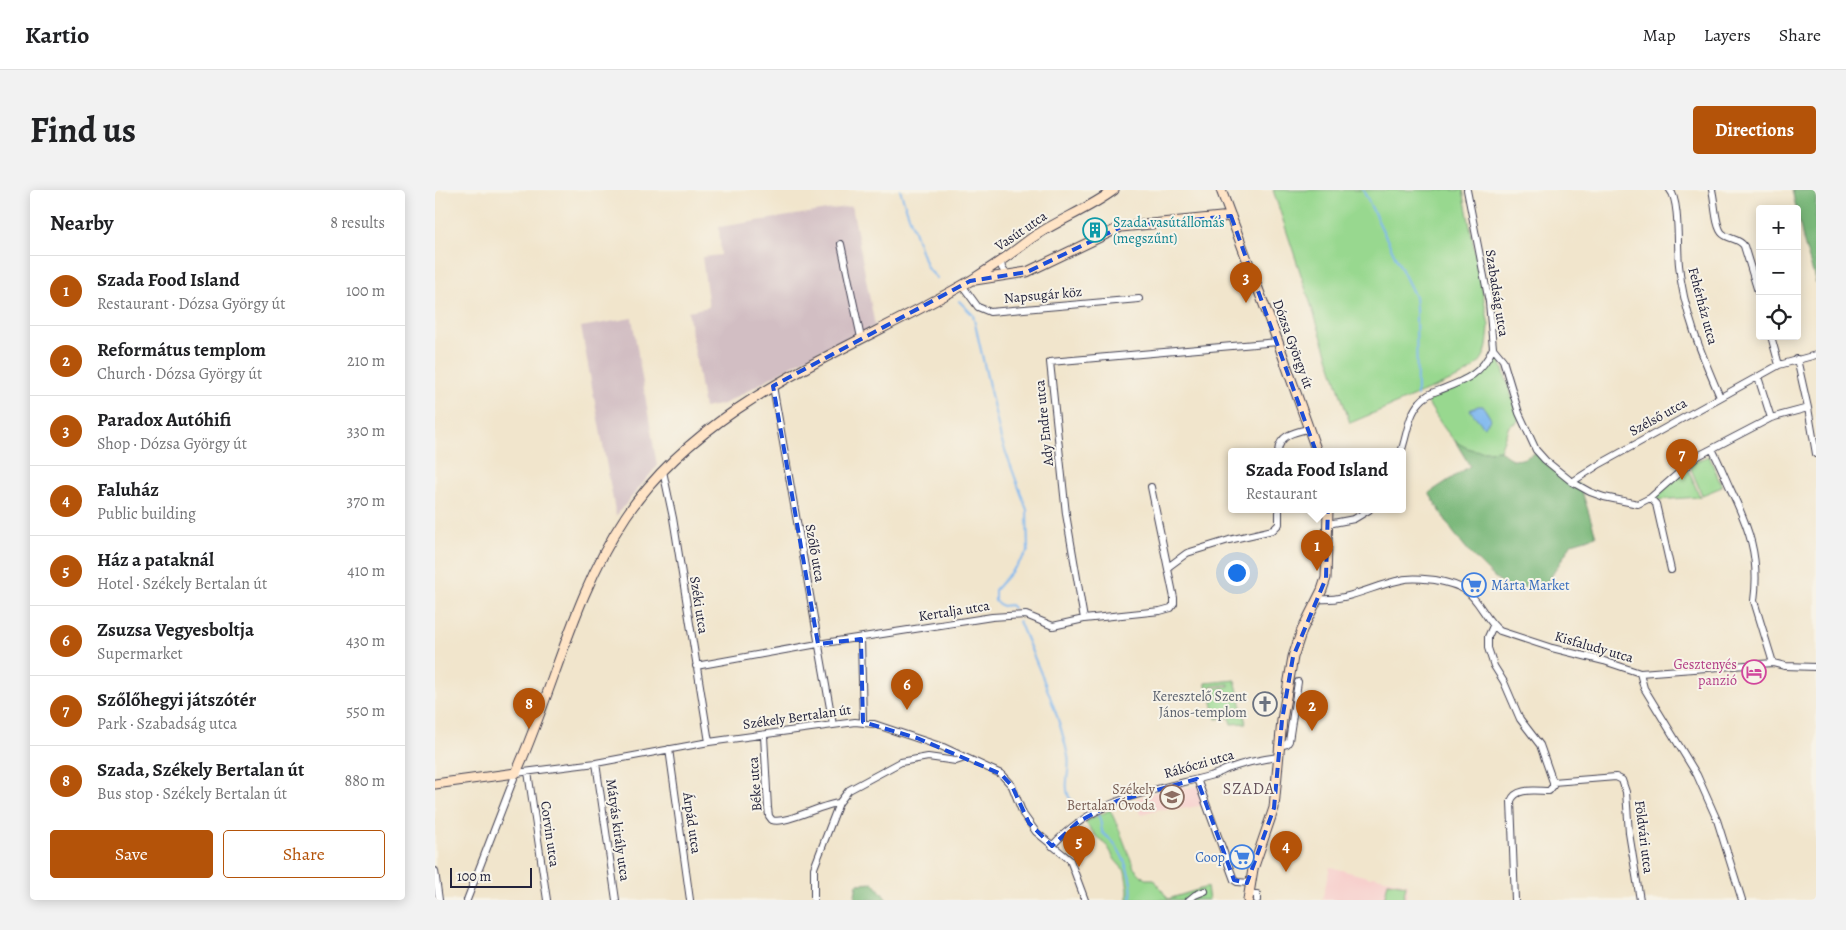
<!DOCTYPE html>
<meta charset="utf-8">
<style>
:root{--surface:#fff;--page:#f2f2f2;--text:#202124;--muted:#757577;--line:#e0e0e0;--accent:#b45309}
body{margin:0;font-family:Alegreya,serif;background:var(--page);color:var(--text)}
.controls{position:absolute;right:15px;top:15px;display:grid;overflow:hidden;border-radius:5px;box-shadow:0 2px 12px #0003}
.controls button{width:45px;height:45px;display:grid;place-items:center;padding:0;border:0;border-bottom:1px solid var(--line);background:var(--surface);color:var(--text);font:25px sans-serif}
.scale{position:absolute;left:15px;bottom:12px;width:82px;box-sizing:border-box;padding-left:5px;border:2px solid #22223b;border-top:0;font-size:14px;line-height:18px;white-space:nowrap;color:#22223b;-webkit-text-stroke:4px #f7f3e8;paint-order:stroke}
.you{position:absolute;left:801px;top:382px;width:18px;height:18px;margin:-12px;border:4px solid #fff;border-radius:50%;background:#1a73e8;box-shadow:0 0 0 8px #1a73e833}
.badge{display:grid;place-items:center;width:32px;height:32px;border-radius:50%;background:var(--accent);color:#fff;font-size:16px;font-weight:700}
.pin{position:absolute;translate:-50% -41px;filter:drop-shadow(0 1px 2px #0008)}
.pin::after{content:'';position:absolute;top:26px;width:18px;height:15px;background:inherit;clip-path:polygon(0 0,100% 0,50% 100%)}
.popup{position:absolute;left:793px;top:258px;width:178px;height:65px;box-sizing:border-box;display:grid;place-content:center;border-radius:5px;background:var(--surface);filter:drop-shadow(0 1px 4px #0005);font-size:16px;white-space:nowrap;color:var(--muted)}
.popup b{font-size:19px;color:var(--text)}
.popup::after{content:'';position:absolute;left:50%;top:100%;margin-left:-10px;border:10px solid transparent;border-top-color:var(--surface)}
.list{margin:0;padding:0;list-style:none}
h2{display:flex;justify-content:space-between;align-items:center;height:65px;margin:0;padding:0 20px;font-size:21px}
h2 small{font-size:16px;font-weight:400;color:var(--muted)}
.list li{display:grid;grid-template-columns:32px 1fr auto;gap:15px;align-items:center;box-sizing:border-box;height:70px;padding:0 20px;border-top:1px solid var(--line)}
.list b{display:block;font-size:19px;white-space:nowrap}
.list p{margin:0;font-size:16px;white-space:nowrap;color:var(--muted)}
.list em{font-size:16px;font-style:normal;color:var(--muted)}
.actions{display:flex;gap:10px;padding:15px 20px}
.actions a{flex:1;padding:11px 0;border:1px solid var(--accent);border-radius:5px;text-align:center;font-size:18px;color:var(--accent)}
.actions .main{background:var(--accent);color:#fff}
.icon{flex:none;width:28px;height:28px;fill:none;stroke:currentColor;stroke-width:2;stroke-linecap:round;stroke-linejoin:round}
.map{position:relative;flex:none;width:1381px;height:710px;overflow:hidden;border-radius:5px}
header{display:flex;align-items:center;gap:30px;box-sizing:border-box;height:70px;padding:0 25px;background:var(--surface);border-bottom:1px solid var(--line)}
header strong{font-size:24px}
nav{display:flex;gap:28px;margin-inline-start:auto;font-size:18px}
.intro{display:flex;align-items:center;justify-content:space-between;box-sizing:border-box;height:120px;padding:0 30px}
h1{margin:0;font-size:35px}
.button{padding:12px 22px;border-radius:5px;background:var(--accent);color:#fff;font-size:18px;font-weight:700}
main{display:flex;gap:30px;padding:0 30px}
aside{flex:1;background:var(--surface);border-radius:5px;box-shadow:0 2px 12px #0003}
.map>svg:first-child{display:block}
</style>
<header>
<strong>Kartio</strong>
<nav><a>Map</a><a>Layers</a><a>Share</a></nav>
</header>
<div class="intro"><h1>Find us</h1><a class="button">Directions</a></div>
<main>
<aside>
<h2>Nearby<small>8 results</small></h2>
<ul class="list">
<li><span class="badge">1</span><div><b>Szada Food Island</b><p>Restaurant · Dózsa György út</p></div><em>100 m</em></li>
<li><span class="badge">2</span><div><b>Református templom</b><p>Church · Dózsa György út</p></div><em>210 m</em></li>
<li><span class="badge">3</span><div><b>Paradox Autóhifi</b><p>Shop · Dózsa György út</p></div><em>330 m</em></li>
<li><span class="badge">4</span><div><b>Faluház</b><p>Public building</p></div><em>370 m</em></li>
<li><span class="badge">5</span><div><b>Ház a pataknál</b><p>Hotel · Székely Bertalan út</p></div><em>410 m</em></li>
<li><span class="badge">6</span><div><b>Zsuzsa Vegyesboltja</b><p>Supermarket</p></div><em>430 m</em></li>
<li><span class="badge">7</span><div><b>Szőlőhegyi játszótér</b><p>Park · Szabadság utca</p></div><em>550 m</em></li>
<li><span class="badge">8</span><div><b>Szada, Székely Bertalan út</b><p>Bus stop · Székely Bertalan út</p></div><em>880 m</em></li>
</ul>
<div class="actions"><a class="main">Save</a><a>Share</a></div>
</aside>
<div class="map">
<svg width="1381" height="710" viewBox="0 0 1381 710">
<rect width="100%" height="100%" fill="#f7f3e8"/>
<filter id="ink" filterUnits="userSpaceOnUse"><feTurbulence type="fractalNoise" baseFrequency=".02" numOctaves="2"/><feDisplacementMap in="SourceGraphic" scale="10" xChannelSelector="R" yChannelSelector="G"/><feConvolveMatrix kernelMatrix="1 2 1 2 8 2 1 2 1" color-interpolation-filters="sRGB"/></filter>
<filter id="wash" filterUnits="userSpaceOnUse"><feTurbulence type="fractalNoise" baseFrequency=".0096" numOctaves="4" result="noise"/><feDisplacementMap in="SourceGraphic" scale="20" xChannelSelector="R" yChannelSelector="G"/><feGaussianBlur stdDeviation="1.12" result="paint"/><feColorMatrix in="noise" values="0 0 0 0 0 0 0 0 0 0 0 0 0 0 0 0 0 1.4 0 .05"/><feComposite in="paint" operator="in"/></filter>
<g filter="url(#wash)">
<rect width="100%" height="100%" fill="#f1e5cc"/>
<path fill="#f7d0cd" d="M749,594l1,4 13,-2 7,19 -25,4h-20l-19,5 -6,-15 26,-9 1,3 7,-2 -1,-3 4,-1 1,2 7,-1 -1,-3z
M895,677l41,11 1,-2 36,8 -2,16h-84z"/>
<path fill="#d2bec3" d="M417,16l23,120 -60,27 -91,51 -20,4 -16,-97 21,-4 -7,-50 19,-2 -2,-28z
M197,128l25,148 -41,50 -35,-189z"/>
<path fill="#98d88f" stroke="#5d7d65" d="M838,0h190l26,136c-2,27 -3,35 -27,50l-112,47z
M1062,169l3,1 19,59 -2,3 -8,4 -9,24c-11,1 -22,3 -32,-1 -17,-5 -31,-33 -41,-47 15,-12 34,-14 49,-26 8,-5 10,-16 21,-17z
M1274,266l13,31 -20,8 -13,-31z
M1251,275l14,32 -44,3 -2,-4z
M800,490l11,43 -15,1 -2,-7 -13,2 -7,-30 20,-3v-2l-23,3v-4z
M675,620l9,19 15,39 11,11h9l14,20 39,-12 2,13h-81v-11l-3,-18 -10,-11 -7,-13 -11,-10 -12,-15z
M953,692l18,3 -3,15h-19z"/>
<path fill="#7ab87a" stroke="#4e6d5a" d="M1357,0h24v93l-12,-40z
M1020,251c16,11 26,11 45,9 13,14 21,11 36,2 13,16 25,26 44,33l16,51 -24,7 -23,37 -11,7h-30l-14,-10 -23,-23 -18,-22 -24,-39 41,-27z
M439,693l13,17h-33l3,-16z"/>
<path fill="#7eb7ef" stroke="#506c95" d="M1043,216h5l8,13 -7,8 -14,-17z"/>
<g fill="none" stroke-linecap="round" stroke-linejoin="round">
<path stroke="#7eb7ef" stroke-width="2" d="M465,0l27,78 10,10
M928,0l52,107 1,12 1,87
M524,111l14,14 28,124 26,71 1,41 -10,13 -23,26v11l7,5 8,-1 3,3
M584,431c18,44 39,88 49,135 3,13 -5,29 1,41 6,11 22,9 29,18 4,5 2,13 5,18 3,4 8,6 11,10 11,15 20,39 17,57"/>
</g>
</g>
<g filter="url(#ink)">
<g fill="none" stroke-linecap="round" stroke-linejoin="round">
<g stroke="#413f51" stroke-width="8">
<path id="street" d="M1032,0l22,112 4,46 10,12 16,53 17,37 9,10 27,22 18,10 14,5 34,7 12,-6 48,-42 73,-38 37,-10
M1235,0c10,11 7,58 9,75 4,46 23,90 41,132
M1277,0c3,10 3,38 11,44 7,6 16,4 21,12l16,52
M406,54l20,94
M566,71l1,7 5,7
M527,95l16,22 12,5 149,-13
M1336,146l8,29
M1362,169l11,49 8,46
M1323,187l13,41
M338,196l60,339
M1277,259c7,13 12,26 18,39 19,40 30,68 24,113l19,62
M843,262c1,-17 16,-20 30,-23
M966,262c6,-16 7,-37 19,-50 6,-7 13,-10 20,-12 26,-10 41,-15 53,-42
M228,281l10,47 36,224
M1137,292l28,-18 179,-99 37,-10
M1215,308l6,6 15,66
M893,334l26,-5 15,-9
M733,377l19,-14 42,-13 44,-10 6,-6v-14
M883,409c28,3 56,-14 83,-19 11,-3 23,-1 34,0 10,2 21,4 30,10 15,10 20,30 35,41l52,17 52,13 36,12 133,-10 12,3 31,1
M649,429l-18,-105 -16,-152 228,-20
M1058,436l-5,11v11l6,18 10,16 16,37 20,26 13,37v4l-4,5c-13,0 -33,-4 -38,10l4,99
M426,449l2,83
M261,476l122,-22 174,-27 34,-2 27,11 31,-7 76,-8 11,-3 3,-4v-6l-23,-111
M1205,483l4,15 53,87 20,45 25,80
M329,546l4,72 1,8 3,4c13,5 50,-16 67,-17
M844,556l8,-2 2,-3 9,-59
M234,559l21,151
M161,573l20,137
M93,582l19,128
M762,589l37,101 3,2 13,1
M1118,592l63,-5 6,3 4,12 3,41 11,67
M617,656c44,-49 101,-55 161,-71 5,-1 9,-4 14,-6 17,-6 34,-10 52,-12
M0,681l4,29
M814,704h8v6
M32,710l49,-127 80,-10 113,-21 124,-17 22,-3 19,2 69,23 58,27 11,12 11,28 13,18 34,28 15,40
M379,710v-32l25,-65 10,-13 52,-28 27,-5 28,4 9,-3
M754,710l6,-5 10,-4"/>
</g>
<g stroke="#413f51" stroke-width="11">
<path id="secondary" d="M786,0l57,152 39,110
M540,90l52,-8 94,-45 110,-11
M0,594l81,-11c38,-85 58,-179 110,-257 81,-119 225,-165 344,-235 14,-9 30,-19 43,-29 9,-6 16,-13 25,-18 25,-16 52,-26 76,-44
M813,710l5,-31 21,-61 8,-88 11,-63 9,-27 20,-40 4,-12 2,-68"/>
</g>
<use href="#street" stroke="#fff" stroke-width="6"/>
<use href="#secondary" stroke="#ffe4c6" stroke-width="9"/>
</g>
</g>
<path fill="none" stroke="#1d4ed8" stroke-width="4" stroke-dasharray="10 6" stroke-linejoin="round" d="M796,26l88,244 9,45 -2,73 -33,79 -11,63 -8,88 -27,75 -13,-3 -37,-101 -80,22 -39,21 -26,24 -23,-23 -17,-37 -11,-12 -84,-36 -54,-16 -2,-83 -43,5 -45,-258 197,-105 57,-9 94,-45z"/>
<defs>
<g id="building-ring" transform="scale(1.25)"><circle r="9.5" fill="#f7f3e8" stroke="#0f9aa8" stroke-width="1.5"/><path d="M-4-6H4V6H1V3H-1V6H-4ZM-2.5-4.3h1.7v1.8h-1.7ZM.8-4.3h1.7v1.8H.8ZM-2.5-1h1.7V.8h-1.7ZM.8-1h1.7V.8H.8Z" fill="#0f9aa8"/></g>
<g id="supermarket-ring" transform="scale(1.25)"><circle r="9.5" fill="#f7f3e8" stroke="#3f7fe0" stroke-width="1.5"/><path d="M-6-5.5h2.5l.6 2H6L4.5 2H-2.5L-4.4-4H-6ZM-1.5 3.2a1.3 1.3 0 1 0 .1 0ZM3 3.2a1.3 1.3 0 1 0 .1 0Z" fill="#3f7fe0"/></g>
<g id="hotel-ring" transform="scale(1.25)"><circle r="9.5" fill="#f7f3e8" stroke="#d1479c" stroke-width="1.5"/><path d="M-6-4.5h1.5V1H6V5H4.5V3h-9V5H-6ZM-4 0a1.8 1.8 0 1 1 3.6 0ZM.5 0V-2.5h3Q6-2.5 6 0Z" fill="#d1479c"/></g>
<g id="church-ring" transform="scale(1.25)"><circle r="9.5" fill="#f7f3e8" stroke="#6b7280" stroke-width="1.5"/><path d="M-1.2-6h2.4v3.5h3.3v2.4h-3.3V6h-2.4V-.1h-3.3v-2.4h3.3Z" fill="#6b7280"/></g>
<g id="school-ring" transform="scale(1.25)"><circle r="9.5" fill="#f7f3e8" stroke="#8d6e63" stroke-width="1.5"/><path d="M0-5L7-2L0 1L-7-2ZM-4 1L0 2.5L4 1V4Q0 6-4 4Z" fill="#8d6e63"/></g>
</defs>
<g fill-rule="evenodd">
<use href="#building-ring" x="660" y="40"/>
<use href="#supermarket-ring" x="1039" y="395"/>
<use href="#hotel-ring" x="1319" y="482"/>
<use href="#church-ring" x="830" y="514"/>
<use href="#school-ring" x="737" y="607"/>
<use href="#supermarket-ring" x="807" y="667"/>
</g>
<g text-anchor="middle" dominant-baseline="central" stroke-width="4" stroke-linejoin="round" paint-order="stroke">
<g font-size="14" fill="#0d838f" stroke="#f7f3e8" text-anchor="start">
<text x="678" y="32">Szada vasútállomás<tspan x="678" dy="16">(megszűnt)</tspan></text>
</g>
<g font-size="14" fill="#22223b" stroke="#f7f3e8">
<text transform="translate(586 41) rotate(-34)">Vasút utca</text>
<text transform="translate(1062 103) rotate(81)">Szabadság utca</text>
<text transform="translate(608 105) rotate(-5)">Napsugár köz</text>
<text transform="translate(1268 116) rotate(75)">Fehérház utca</text>
<text transform="translate(858 154) rotate(70)">Dózsa György út</text>
<text transform="translate(1223 227) rotate(-29)">Szélső utca</text>
<text transform="translate(609 233) rotate(-96)">Ady Endre utca</text>
<text transform="translate(380 363) rotate(80)">Szőlő utca</text>
<text transform="translate(264 415) rotate(81)">Széki utca</text>
<text transform="translate(519 421) rotate(-9)">Kertalja utca</text>
<text transform="translate(1159 457) rotate(16)">Kisfaludy utca</text>
<text transform="translate(362 527) rotate(-8)">Székely Bertalan út</text>
<text transform="translate(764 574) rotate(-16)">Rákóczi utca</text>
<text transform="translate(320 594) rotate(-94)">Béke utca</text>
<text transform="translate(257 633) rotate(82)">Árpád utca</text>
<text transform="translate(183 640) rotate(82)">Mátyás király utca</text>
<text transform="translate(115 644) rotate(82)">Corvin utca</text>
<text transform="translate(1209 647) rotate(83)">Földvári utca</text>
</g>
<g font-size="14" fill="#366cbe" stroke="#f7f3e8" text-anchor="start">
<text x="1056" y="395">Márta Market</text>
<text x="790" y="667" text-anchor="end">Coop</text>
</g>
<g font-size="14" fill="#b23c85" stroke="#f7f3e8" text-anchor="end">
<text x="1302" y="474">Gesztenyés<tspan x="1302" dy="16">panzió</tspan></text>
</g>
<g font-size="14" fill="#5b616d" stroke="#f7f3e8" text-anchor="end">
<text x="812" y="506">Keresztelő Szent<tspan x="812" dy="16">János-templom</tspan></text>
</g>
<g font-size="14" fill="#785e54" stroke="#f7f3e8" text-anchor="end">
<text x="720" y="599">Székely<tspan x="720" dy="16">Bertalan Óvoda</tspan></text>
</g>
<g font-size="16" letter-spacing="1" fill="#66525a" stroke="#f7f3e8">
<text x="814" y="599">SZADA</text>
</g>
</g>
</svg>
<div class="controls">
<button>+</button>
<button>−</button>
<button><svg class="icon" aria-label="locate" viewBox="0 0 24 24"><circle cx="12" cy="12" r="6"/><path d="M12 2v4M12 18v4M2 12h4M18 12h4"/></svg></button>
</div>
<div class="scale">100 m</div>
<div class="you"></div>
<div class="pin badge" style="left:882px;top:381px">1</div>
<div class="popup"><b>Szada Food Island</b>Restaurant</div>
<div class="pin badge" style="left:877px;top:541px">2</div>
<div class="pin badge" style="left:811px;top:113px">3</div>
<div class="pin badge" style="left:851px;top:682px">4</div>
<div class="pin badge" style="left:644px;top:677px">5</div>
<div class="pin badge" style="left:472px;top:520px">6</div>
<div class="pin badge" style="left:1247px;top:290px">7</div>
<div class="pin badge" style="left:94px;top:539px">8</div>
</div>
</main>
